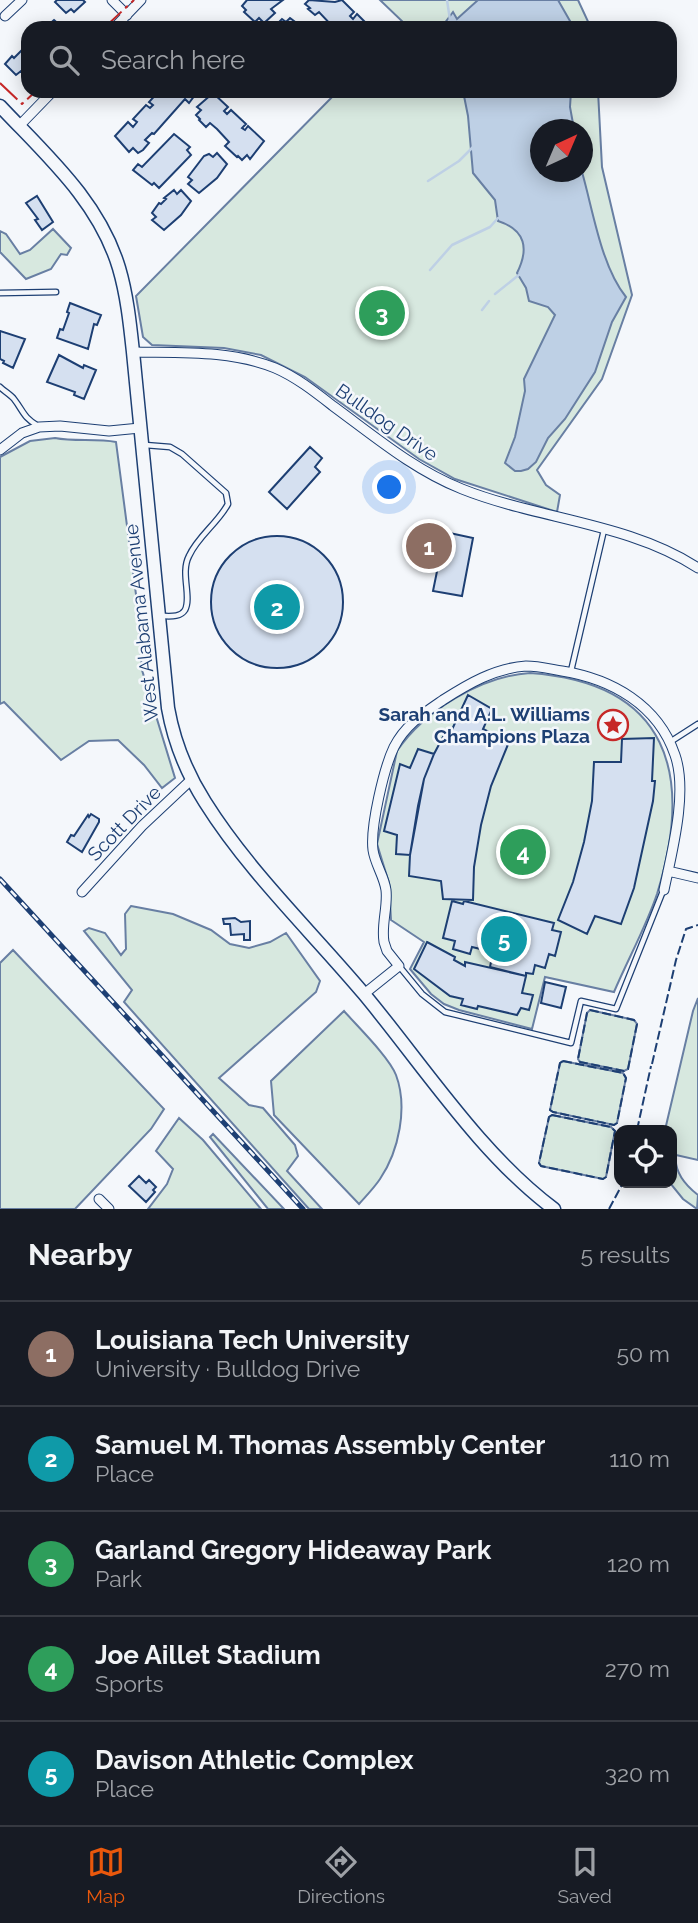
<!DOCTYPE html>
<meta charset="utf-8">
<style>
:root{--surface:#171b24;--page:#242831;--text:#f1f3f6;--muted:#9ea1a6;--line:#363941;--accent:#ea580c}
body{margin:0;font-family:Raleway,sans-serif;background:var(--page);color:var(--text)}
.controls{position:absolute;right:21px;bottom:21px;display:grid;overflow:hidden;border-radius:14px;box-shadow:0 4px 18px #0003}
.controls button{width:63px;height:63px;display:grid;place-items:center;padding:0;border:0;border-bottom:2px solid var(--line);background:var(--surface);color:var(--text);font:35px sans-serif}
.compass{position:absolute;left:530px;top:119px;width:63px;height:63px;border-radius:50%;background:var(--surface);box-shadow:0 4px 18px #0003;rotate:44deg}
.you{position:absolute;left:390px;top:488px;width:24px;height:24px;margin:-18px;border:5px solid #fff;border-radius:50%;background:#1a73e8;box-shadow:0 0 0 10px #1a73e833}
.badge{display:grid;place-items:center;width:46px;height:46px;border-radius:50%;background:var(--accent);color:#fff;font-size:23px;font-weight:700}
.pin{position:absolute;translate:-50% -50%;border:4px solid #fff;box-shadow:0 2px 7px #0006}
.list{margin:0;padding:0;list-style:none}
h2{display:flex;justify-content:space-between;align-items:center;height:91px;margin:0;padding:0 28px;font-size:30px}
h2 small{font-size:23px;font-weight:400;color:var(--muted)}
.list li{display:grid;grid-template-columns:46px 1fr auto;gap:21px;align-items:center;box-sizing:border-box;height:105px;padding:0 28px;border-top:2px solid var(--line)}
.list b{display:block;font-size:26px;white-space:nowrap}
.list p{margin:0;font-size:23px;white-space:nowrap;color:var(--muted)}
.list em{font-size:23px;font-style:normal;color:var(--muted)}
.icon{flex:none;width:38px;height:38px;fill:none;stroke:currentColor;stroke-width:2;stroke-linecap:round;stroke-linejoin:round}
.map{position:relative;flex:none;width:698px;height:1209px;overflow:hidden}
.search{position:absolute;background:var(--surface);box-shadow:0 4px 18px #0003;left:21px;right:21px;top:21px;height:77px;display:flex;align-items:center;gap:18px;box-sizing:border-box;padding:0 24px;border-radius:21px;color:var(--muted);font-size:26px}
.sheet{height:616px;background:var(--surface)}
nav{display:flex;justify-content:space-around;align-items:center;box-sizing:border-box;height:98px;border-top:2px solid var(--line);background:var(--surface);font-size:19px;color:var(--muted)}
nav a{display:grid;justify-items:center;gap:4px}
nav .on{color:var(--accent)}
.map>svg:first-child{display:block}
</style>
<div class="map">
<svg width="698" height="1209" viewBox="0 0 698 1209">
<rect width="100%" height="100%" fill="#f4f7fb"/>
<path fill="#d7e8df" stroke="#687fa3" stroke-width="2" fill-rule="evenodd" d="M380,0h198l13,28h-191l4,-5z
M338,91h260l4,76 30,128 -30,84 -65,91 9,15 14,10 -3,17 -102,-33 -36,-20 -114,-82 -44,-22 -37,-7 -72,-3 -9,-8 -7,-41zM540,130h42v42h-42z
M53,229l18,19 -4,7 -6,-1 -10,15 -25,10 -26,-27v-21l6,3 14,20 10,-4z
M55,438c20,4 41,0 61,4l21,160 5,68 33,108 -13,10 -18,-23 -26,-25 -29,1 -28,19 -57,-58 -4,2v-247l30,-16z
M530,673c139,10 164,101 127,221 -11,33 -29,65 -43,98l-69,-15 -13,52 -73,-19 -15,-6 -13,-10 -21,-25 14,-27 -33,-22 -2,-37 -12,-39 20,-93c27,-40 84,-75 133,-78z
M131,906l42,8 38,16 19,14 19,4 21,-6 16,-9 34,48 -4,11 -97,86 30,27 14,3 32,37 3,11 -11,15 35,38h-13l-185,-207 8,-12 -48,-59 5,-3 16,5 16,22 5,-6 -1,-35z
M13,950l151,159 -13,20 -76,80h-75v-246z
M698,998v162l-22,-5c-2,16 9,30 22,40l-1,14 -14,-10 -13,-16 2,-53h-7l28,-119z
M590,1010l44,10 3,4 -9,45 -4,2 -44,-9 -2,-3 9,-46z
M344,1011c14,16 45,46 52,64 12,32 3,76 -16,104 -6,9 -14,17 -21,25l-85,-89 -3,-34z
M563,1061l60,12 3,5 -9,45 -3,2 -61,-13 -3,-2 10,-47z
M552,1115l59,12 4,4 -9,46 -3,2 -62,-13 -2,-3 10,-46z
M179,1118l24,22 58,69h-113l19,-25 6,-15 -17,-18z
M213,1134l71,75h-16l-58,-72z"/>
<path fill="#bed0e5" stroke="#687fa3" stroke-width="2" d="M478,0h80l16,28h-133l12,-16 4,7z
M463,91h108l-1,16 4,22 -34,1v42h42c11,38 19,94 44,125l-14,25 -17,50 -30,47 -17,19 -12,24 -8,7 -7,2h-6l-10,-8 10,-26 10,-46 -1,-12 31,-64 -7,-8 -19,-6 -3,-13 -9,-15c12,-24 9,-43 -19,-52l-3,-21 -22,-27 -5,-57z"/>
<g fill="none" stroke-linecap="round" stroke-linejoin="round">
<path stroke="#bed0e5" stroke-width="2.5" d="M447,0l3,20
M428,181l31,-20 14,-14
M430,270l22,-25 38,-18 8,-9
M495,294l25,-20
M482,310l7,-9"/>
</g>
<path fill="#d5e0f0" stroke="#1d3f73" stroke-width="2" d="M57,0h26l2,2 -11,10 -3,-3 -5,4 -11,-11z
M247,0h36l-12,9 4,4 -11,10 -5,-5 -4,4 -11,-10 2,-2 -4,-4z
M309,0l26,2 7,-2 12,12 -4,4 3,3 4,-5 14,14h-37l-15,-16 -4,3 -7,-6 2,-1 -5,-4z
M290,18l12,9 -29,1 9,-9 4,3z
M54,20l9,8h-23l4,-3 2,2z
M22,50l6,6v14l-4,4 -3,-3 -5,4 -11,-11 7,-8 2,2z
M159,91h39l-9,12 -4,-4 -31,35 -2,-1 -7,7 4,3 -6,7 -5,3 -5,-5 -4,4 -14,-16 13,-14 5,5 4,-5 -4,-3 13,-14 4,3 3,-3 -4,-3z
M213,93l15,14 -4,4 3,3 4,-4 15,14 -4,4 3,2 3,-4 16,15 -14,18 -3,-4 -5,5 -4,-4 -1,1 -12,-11 4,-4 -12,-13 -7,-6 -4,4 -7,-7 1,-1 -4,-4 5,-5 -4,-3z
M174,134l16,13 -3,3 4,5 -32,33 -5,-5 -2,2 -19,-15 5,-6 4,3z
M217,153l10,11 -10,14 -18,15 -11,-9 4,-4 -4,-3 16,-21 5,-2 4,3z
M174,190l3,4 4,-4 10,11 -10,14 -17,15 -12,-10 4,-3 -4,-4 7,-10 2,1 5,-5 -2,-1z
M37,196l16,26 -11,8 -7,-10 3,-1 -12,-16z
M70,303l31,12 -4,10 -3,-1 -6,25 -31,-11 3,-9 3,1 6,-17 -2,-1z
M0,331l25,8 -12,29 -10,-5 1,-2 -4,-2z
M59,355l24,13 1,-3 12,5 -12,29 -10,-4 1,-3 -28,-10z
M310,447l12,11 -7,9 5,5 -33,37 -18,-17z
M445,532l28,6 -11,58 -29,-5z
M211 602a66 66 0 1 1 132 0a66 66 0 1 1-132 0Z
M468,695l24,14 -9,20 26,13 -18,44 -10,39 -7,42 -1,33 -30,-1 -2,-18 -32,-5 1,-21 14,-76 10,-25 10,-19 5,1z
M541,708l30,7 -1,4 -30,-6z
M654,738l-2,43h3l-2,20 -19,87 -13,36 -26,-8 -8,18 -29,-14 15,-38 11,-40 8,-41 2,-39h27l1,-23z
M418,749l16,5 -10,25 -6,27 -8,49 -14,-1 1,-19 -13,-4 16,-67 10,4z
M91,814l8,5v3l-17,30 -15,-10 4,-7 3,1 14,-21 1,2z
M452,901l11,3 1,-3 90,22 -2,7 9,2 -6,24 -6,-2 -4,14 -10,-3 -2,9 -7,-1v3l-36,-9 3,-15 -21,-5 -2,7 -17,-5 2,-8 -12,-3z
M235,918l6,4 9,-1v19h-6v-6l-13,1 -1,-11h-6l-1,-5z
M427,942l28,15 -1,3 11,6v-4l61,14 -4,17 11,2 -4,15 -8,-2 -4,7 -39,-9 -1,3 -16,-4 2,-6 -13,-3 -36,-27z
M545,982l21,5 -5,21 -20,-5z
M139,1176l7,7 3,-3 7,7 -3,3 2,2 -9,10 -17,-16z"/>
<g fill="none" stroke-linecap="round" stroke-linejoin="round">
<g stroke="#1d3f73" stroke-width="7">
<path id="service" d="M0,293l56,-1
M0,387c4,4 11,8 14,12 10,13 9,18 24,27
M145,445l25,2 12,7 44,39 2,11c-10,19 -30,32 -39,52 -9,17 3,41 -4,54 -5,8 -16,6 -25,6
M571,671l33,-141
M670,742l28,-18
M399,966l23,28 23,18 126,31 10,-42 35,8 47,-118"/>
</g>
<g stroke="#1d3f73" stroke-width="11">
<path id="minor" d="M112,0l15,15
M5,16l17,-16
M114,28l27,-28
M19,126l34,-35
M133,352c47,1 98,-2 142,16 21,9 40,24 58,38 41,30 81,64 129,83 75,30 168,34 236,79
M0,450l22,-17 17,-6 21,-1 49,5 31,-3
M668,871l30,7
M82,892l60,-66 50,-47
M364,994l35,-28 -12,-15 -3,-9c-3,-17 4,-35 2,-52 -2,-14 -11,-26 -13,-40 -3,-23 11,-82 21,-103 11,-22 30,-34 49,-47 25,-16 52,-32 83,-34 12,0 24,3 36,5 50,8 96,34 113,84 13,37 -3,97 -11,135
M99,1199l10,10"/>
</g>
<g stroke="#1d3f73" stroke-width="15">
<path id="secondary" d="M0,106c46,49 99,95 119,162 8,27 11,56 14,84l35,356c6,34 18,64 37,94 44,70 106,129 159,192 59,71 117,161 190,215"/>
</g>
<use href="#service" stroke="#f4f7fb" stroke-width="4.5"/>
<use href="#minor" stroke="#f4f7fb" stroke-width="9"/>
<use href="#secondary" stroke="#f4f7fb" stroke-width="12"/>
<g stroke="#1d3f73" stroke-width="5">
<path id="rail" d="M0,879l303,330"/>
</g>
<use href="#rail" stroke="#f4f7fb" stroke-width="2.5" stroke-dasharray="8" stroke-linecap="butt"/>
<path stroke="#1d3f73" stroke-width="2" stroke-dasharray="9 3.5" stroke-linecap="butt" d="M590,1010l44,10 3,4 -9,45 -4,2 -44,-9 -2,-3 9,-46z
M563,1061l60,12 3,5 -9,45 -3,2 -61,-13 -3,-2 10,-47z
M652,1064l24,-104 10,-31 12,-4
M552,1115l59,12 4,4 -9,46 -3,2 -62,-13 -2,-3 10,-46z
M637,1130l14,-64
M609,1209l14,-26"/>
<path stroke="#c62828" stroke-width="2" stroke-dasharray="24 5 3.5 5" stroke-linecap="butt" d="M104,28l30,-28
M0,83l22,21 14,-13"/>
</g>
<defs>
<g id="sight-ring" transform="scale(1.575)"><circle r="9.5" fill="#f4f7fb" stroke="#c62828" stroke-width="1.5"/><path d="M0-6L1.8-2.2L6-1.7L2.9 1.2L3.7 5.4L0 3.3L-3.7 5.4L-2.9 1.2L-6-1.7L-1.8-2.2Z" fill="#c62828"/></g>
</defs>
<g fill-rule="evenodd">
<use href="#sight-ring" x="613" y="725"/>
</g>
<g text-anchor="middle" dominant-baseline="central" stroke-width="5" stroke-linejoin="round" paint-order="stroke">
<g font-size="19" fill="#1d3f73" stroke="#f4f7fb">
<text transform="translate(387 422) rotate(35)">Bulldog Drive</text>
<text transform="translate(141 623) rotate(-96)">West Alabama Avenue</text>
<text transform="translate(124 823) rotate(-46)">Scott Drive</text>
</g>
<g font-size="19" font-weight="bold" fill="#1d3f73" stroke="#f4f7fb" text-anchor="end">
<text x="590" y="714">Sarah and A.L. Williams<tspan x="590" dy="22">Champions Plaza</tspan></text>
</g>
</g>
</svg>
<div class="controls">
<button><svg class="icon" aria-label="locate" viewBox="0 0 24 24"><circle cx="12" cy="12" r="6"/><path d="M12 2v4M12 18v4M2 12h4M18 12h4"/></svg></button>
</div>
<svg class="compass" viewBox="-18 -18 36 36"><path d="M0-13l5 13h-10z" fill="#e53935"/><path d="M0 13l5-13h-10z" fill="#9ea1a6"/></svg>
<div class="you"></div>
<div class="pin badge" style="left:429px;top:546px;background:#8d6e63">1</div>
<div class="pin badge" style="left:277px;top:607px;background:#0f9aa8">2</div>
<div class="pin badge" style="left:382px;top:313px;background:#2e9e5b">3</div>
<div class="pin badge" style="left:523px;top:852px;background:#2e9e5b">4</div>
<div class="pin badge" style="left:504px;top:939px;background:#0f9aa8">5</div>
<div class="search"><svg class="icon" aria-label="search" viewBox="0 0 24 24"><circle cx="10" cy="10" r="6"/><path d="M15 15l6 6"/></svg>Search here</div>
</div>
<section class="sheet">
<h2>Nearby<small>5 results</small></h2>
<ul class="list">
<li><span class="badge" style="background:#8d6e63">1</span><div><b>Louisiana Tech University</b><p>University · Bulldog Drive</p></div><em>50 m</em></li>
<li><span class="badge" style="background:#0f9aa8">2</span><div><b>Samuel M. Thomas Assembly Center</b><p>Place</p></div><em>110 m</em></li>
<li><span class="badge" style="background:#2e9e5b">3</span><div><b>Garland Gregory Hideaway Park</b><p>Park</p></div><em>120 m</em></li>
<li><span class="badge" style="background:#2e9e5b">4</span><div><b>Joe Aillet Stadium</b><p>Sports</p></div><em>270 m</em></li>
<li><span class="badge" style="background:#0f9aa8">5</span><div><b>Davison Athletic Complex</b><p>Place</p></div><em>320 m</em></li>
</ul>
</section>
<nav>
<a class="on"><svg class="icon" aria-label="map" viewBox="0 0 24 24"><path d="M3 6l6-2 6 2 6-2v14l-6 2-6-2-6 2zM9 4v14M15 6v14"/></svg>Map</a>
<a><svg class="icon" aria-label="directions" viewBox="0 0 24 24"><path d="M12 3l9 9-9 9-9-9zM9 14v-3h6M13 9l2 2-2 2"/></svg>Directions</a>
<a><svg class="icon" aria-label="saved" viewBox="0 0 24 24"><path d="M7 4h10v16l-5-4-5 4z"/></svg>Saved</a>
</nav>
